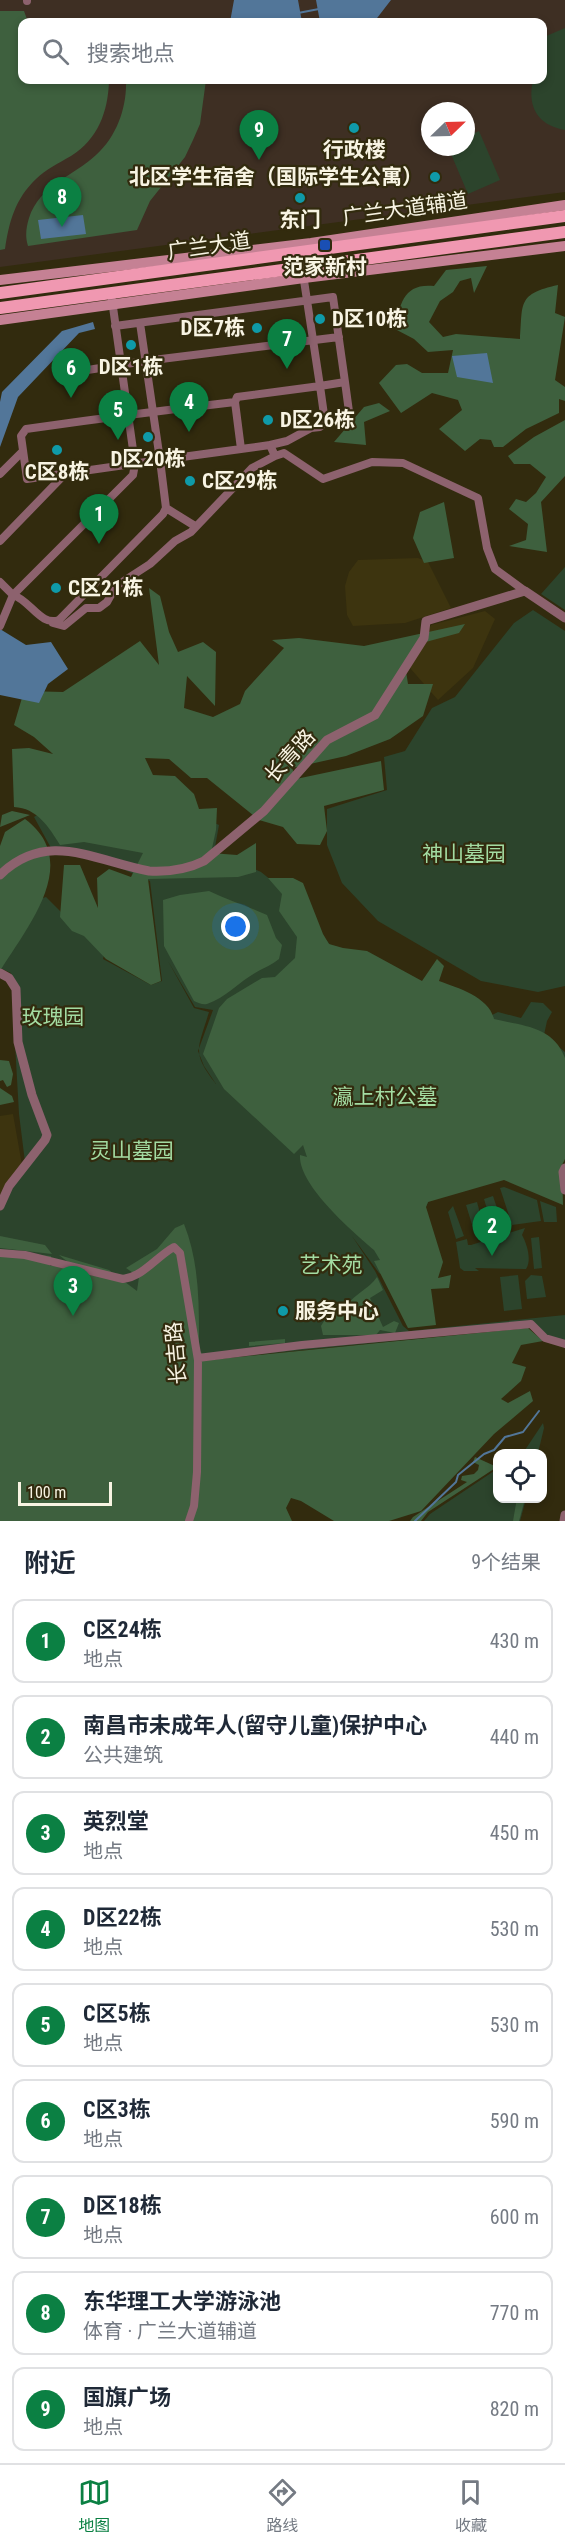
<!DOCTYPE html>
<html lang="zh">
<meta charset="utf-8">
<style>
:root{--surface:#fff;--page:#f6f6f7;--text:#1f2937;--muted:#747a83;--line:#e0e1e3;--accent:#0b8043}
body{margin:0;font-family:"Roboto Condensed","Noto Sans SC",sans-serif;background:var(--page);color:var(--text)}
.controls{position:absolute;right:18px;bottom:18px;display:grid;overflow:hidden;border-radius:12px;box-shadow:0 3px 9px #0003}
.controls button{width:54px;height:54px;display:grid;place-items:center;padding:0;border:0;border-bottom:2px solid var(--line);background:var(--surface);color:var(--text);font:30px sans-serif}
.compass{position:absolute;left:421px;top:102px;width:54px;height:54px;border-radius:50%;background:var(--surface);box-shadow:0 3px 9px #0003;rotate:67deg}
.scale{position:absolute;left:18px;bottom:15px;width:94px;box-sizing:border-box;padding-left:6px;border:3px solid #f8f4e3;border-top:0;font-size:16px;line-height:21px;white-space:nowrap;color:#f8f4e3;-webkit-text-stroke:4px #322b0e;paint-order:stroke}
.you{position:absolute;left:236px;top:927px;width:21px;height:21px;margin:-15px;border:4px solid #fff;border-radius:50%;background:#1a73e8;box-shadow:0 0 0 9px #1a73e833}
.badge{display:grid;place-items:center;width:39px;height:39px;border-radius:50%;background:var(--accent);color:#fff;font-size:20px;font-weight:700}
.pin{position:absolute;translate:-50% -50px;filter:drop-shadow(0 2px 3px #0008)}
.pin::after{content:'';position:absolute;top:32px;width:21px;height:18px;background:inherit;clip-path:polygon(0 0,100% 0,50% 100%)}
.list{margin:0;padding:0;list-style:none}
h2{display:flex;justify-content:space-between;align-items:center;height:78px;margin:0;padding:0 24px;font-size:26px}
h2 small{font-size:20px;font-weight:400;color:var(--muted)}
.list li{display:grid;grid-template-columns:39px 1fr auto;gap:18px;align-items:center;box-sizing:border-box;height:84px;margin:0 12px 12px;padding:0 12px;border:2px solid var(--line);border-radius:12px}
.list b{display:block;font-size:22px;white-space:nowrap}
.list p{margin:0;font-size:20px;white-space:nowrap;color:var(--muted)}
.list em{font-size:20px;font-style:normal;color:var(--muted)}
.icon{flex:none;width:33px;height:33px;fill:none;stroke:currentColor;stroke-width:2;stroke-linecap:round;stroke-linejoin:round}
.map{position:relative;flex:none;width:565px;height:1521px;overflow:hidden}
.search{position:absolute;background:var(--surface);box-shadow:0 3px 9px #0003;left:18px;right:18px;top:18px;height:66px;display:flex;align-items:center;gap:15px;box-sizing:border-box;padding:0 21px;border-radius:12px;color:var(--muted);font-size:22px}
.sheet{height:942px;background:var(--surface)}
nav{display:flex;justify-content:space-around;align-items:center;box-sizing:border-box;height:84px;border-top:2px solid var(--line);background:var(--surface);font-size:16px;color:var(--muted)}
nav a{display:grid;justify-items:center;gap:3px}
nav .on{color:var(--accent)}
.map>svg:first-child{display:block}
</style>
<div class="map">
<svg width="565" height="1521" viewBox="0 0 565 1521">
<rect width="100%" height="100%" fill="#322b0e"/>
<path fill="#3d340f" d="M418,558l10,4 23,46 -46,15 -52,3 -6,-11 -2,-29 4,-14 9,-12z
M485,611l10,8 -22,49 -35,32 -28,-32 21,-43z
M13,1114l9,51 -22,30v-79z"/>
<path fill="#3e2f23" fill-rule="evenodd" d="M0,0h565v192l-565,75zM22,22h520v58h-520zM430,111h36v36h-36z"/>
<path fill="#2c442c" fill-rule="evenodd" d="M565,28v102c-28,-5 -38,-24 -32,-50h9l2,-43z
M479,131l21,49 -32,14 -20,-47h18v-10z
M565,567v43l-24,-16z
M533,610l32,21v355l-27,6 -57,-11 -103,-60 -36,-38 -15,-38v-36l60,-19 -3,-33 21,-6 27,-43 23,-11 59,-74z
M181,808l38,17 -6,33 21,1 27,13 25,20 46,55 144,76 22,-11 23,6 10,-16 12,1 9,9 -5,9 -3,14 21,17v104l-61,22 -75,22 -7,16 5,81 -48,-24 -27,-37 23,35 28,55 6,5 156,-16v31l-34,-19 -335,34 -47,-66 -149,-37v-54l25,-42 -6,-48 -8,-141 -11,-5v-56l46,-15 58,58 -1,4 48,26 11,-4 -12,-100 -30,-13 -69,-20 -17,-31 11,-7zM168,961l27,46 18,3 -15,41 6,15 12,18c-25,-32 -18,-35 -7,-72l-15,-4z
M504,1187l33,13 4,21 -29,4 -12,-37z
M493,1196l9,27 -10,3 -8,-27z
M540,1201l16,6 1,15h-13z
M477,1202l7,26 -10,3 -8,-26z
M453,1206l11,30 -8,3 -8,-27z
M525,1228l-3,7c5,9 10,25 4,34l-51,-1 4,3h-15l-4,-3 -4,-26 11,-3 1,6h3z
M539,1237l3,31 -8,1 -3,-31z
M518,1275l4,34 -18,2 -4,-34z
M531,1275l11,1 4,21 -19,2 -2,-18z
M543,1423l1,5 -6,25h-15z
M497,1469l1,29 28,1 -6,22h-96l6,-7z"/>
<path fill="#3e603e" d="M0,11h24l4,11h-6v58h87v1c-1,31 -11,58 -38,75 -12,7 -25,13 -35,23 -21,20 -27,43 -31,70l-5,1z
M126,80h80l-6,44 -7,16 -8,17 -35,44 -13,29 -109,16c-3,-9 -2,-18 1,-28 11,-33 43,-41 67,-63 21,-19 31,-48 30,-75z
M487,266l-13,27 -3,-15 -11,3 -7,11 -13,9 -11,21 14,15 13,-3 64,5c3,-36 -3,-45 38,-54l-3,28 10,4 -10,63 10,7v14l-6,-2v14l-33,16 -23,18h-9l-3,-7 -11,-1 -15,12 -26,-22 23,-19 -4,-10 -26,-7 -31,20 -22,-30 17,-18 11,-1 15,9h26l5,-23 -25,2 -14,-13 -19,-10c5,-26 9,-46 39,-43l12,-16z
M379,403l11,8 -26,11 2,23 -32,-3 30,-35z
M565,420v56l-24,26 6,50 -38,-6 17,-6 2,-16 -19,-15 7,-10 10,3 10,-9 10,-16 -16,-13h-16l-6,-8 26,-19z
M444,502l10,56 -30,5 -11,-25 7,-26z
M149,588l11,8 9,36 9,20 25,-10 13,10 -1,54 -28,-30 -3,32 29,9 27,-13 5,-13 39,-43 -12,-8 27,-2 65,8 101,-22 -6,9 -37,10 -17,22 3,19h25l-10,32 -33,23 -44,17 -54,12 4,11 85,-18 3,29 -60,16 3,25 -7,14 -23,-1 -14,-17 -24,-7 -52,-42h-16l-22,-19 -24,-1 8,17 22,1 19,18 5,15 18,-1 -1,22 -5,23 26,2 19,-12v29l-18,5 -90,2 13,102 -10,4 -45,-26 -22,-23 -12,-5 -12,-14 4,-52h16l18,43 -1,-30 12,-9 22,8 12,-24 -59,-11 -24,3c-11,-18 -23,-37 -46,-38l-2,-58 17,-1 24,6 -19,-17 -20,-12 10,-34 39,1 77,-51 19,24z
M12,811l18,4 -30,12 2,-12z
M25,819c58,43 2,108 -25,152v-125l5,-14z
M268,878h25l10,5 20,51 6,10 14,4 24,3 55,30 15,-22 7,7 -5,15c19,7 50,16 55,38 29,7 59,7 71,39v101l-3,6 1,40 -59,-25 -76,22 -2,5 17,55 -5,16 13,-3 -2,13 -18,1 5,36 -28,3 -34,-67 6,-1 -6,-10c-21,-18 -76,-65 -74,-95l7,2 -4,-12 -9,9 -70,-65 -21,-35 16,-46 8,-9 35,-21 13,-1 20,-19 2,-21 -18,-26 3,-17z
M209,891c19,9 38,15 58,24l9,23 6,7 -3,14c-7,6 -16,9 -24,14 -16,9 -30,25 -48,31 -5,1 -8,-1 -13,-3l-30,-55 -1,-46 17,-5z
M0,1060l9,1 4,13 -2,11 -4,2 -4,-7 -3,1z
M0,1088l12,8 2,6 -14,3z
M184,1224c16,40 15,83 15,126l9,10 320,-32 15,13 -22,4 -9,18 14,4 -5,14 -20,18 7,4 22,-12 3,10 -39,33 -73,77 -32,10h-55l-33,-20 -10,-3 -5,10 6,13h-292v-269l51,4 -1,10h14l4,-4 -9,-7 50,15 28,21 2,-14 -13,-9 31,-19 18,-21z
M0,1236l45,9 7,9 -52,-6z
M377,1277l6,13 -13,8 13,29 11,-6 5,2 -4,10 -15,-3 -4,5h-53l-2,-9c5,-9 16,-19 26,-20 7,-12 22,-17 30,-29z
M285,1339v4l-36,3v-4z
M475,1457l22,10 -69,45 -7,9h-11l3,-4 54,-35 -6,-2 1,-4 12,-2 4,-4 1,-5 -6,-3z
M517,1498l8,1 -6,22h-6z"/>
<path fill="#527699" d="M234,0h64l4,22h-72z
M316,0h75l-17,22h-54z
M83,215l3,19 -45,5 -3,-19z
M93,322l2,7 -16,4 -61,64 -18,50v-45l2,-10 60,-61z
M487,353l6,30 -36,-6 -5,-21z
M0,629l26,16 25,-3 17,27 -20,15 -9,19 -39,-8z"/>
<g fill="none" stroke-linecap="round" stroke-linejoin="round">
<path stroke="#527699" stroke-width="2" d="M298,13l21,-4
M415,1521l41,-39 2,-7 26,-21 10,-4 11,-13 18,-5 16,-21"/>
<path stroke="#8d626e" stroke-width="8" d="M27,0v1
M140,323l20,137 -133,19 -6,-43 5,-7c70,-10 139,-19 209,-27l2,-5 83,-11 -17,-112
M115,326l218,-29 12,85 -25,4 5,36 -5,5 -9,1 -24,13 -17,4
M62,374l83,-13 194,-24
M235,402l6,47 29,-4 5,11 9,-3 39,26 49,-17 31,1 75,35 9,50 8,21 30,22
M325,422l25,-3 -5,-37
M0,474l23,-23
M166,508l29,18
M0,541l65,-67
M0,582l13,13 120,-120 2,-11 -23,-164
M53,623l11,3 22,-18h13l8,-6 9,-16 34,-22 25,-23 16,-9 61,-64 23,-12
M0,626l13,-31c17,5 28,32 46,25l104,-106 3,-6 -6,-48 81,-11
M0,1253l25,2 98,24c21,-3 33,-22 51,-32l6,6 18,107 -1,112 -3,34 -5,15
M198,1358l104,-13 229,-21 14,14 20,6"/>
<path stroke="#8d626e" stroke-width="9" d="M0,875c47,-46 95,-14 149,-4 19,1 37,-1 55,-10l60,-50 63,-71 48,-25 49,-77 2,-17 99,-30 40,27
M0,973l9,5 7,11 2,53 14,53 15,40 -2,5 -36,46 -9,20
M565,1168l-2,4 2,18
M564,1521l1,-6"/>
<path stroke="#c58194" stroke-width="10" d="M0,280l311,-37 254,-38
M0,320l304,-42 261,-32"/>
<path stroke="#f098b1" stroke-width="12" d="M0,293l565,-77
M0,308l565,-76"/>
</g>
<g fill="#0f9aa8" stroke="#322b0e" stroke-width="2">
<circle cx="354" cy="128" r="6"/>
<circle cx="435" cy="177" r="6"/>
<circle cx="300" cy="198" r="6"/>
<circle cx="320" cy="319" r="6"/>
<circle cx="257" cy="328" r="6"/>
<circle cx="131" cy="345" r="6"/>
<circle cx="268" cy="420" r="6"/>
<circle cx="148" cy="437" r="6"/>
<circle cx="57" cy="450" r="6"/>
<circle cx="190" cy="481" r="6"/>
<circle cx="56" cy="588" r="6"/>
<circle cx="283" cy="1311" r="6"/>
</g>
<rect fill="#1a4fb4" stroke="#322b0e" stroke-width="2" x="319" y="239" width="12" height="12" rx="3"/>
<g text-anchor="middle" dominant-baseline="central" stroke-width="4.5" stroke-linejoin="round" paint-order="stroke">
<g font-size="21" font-weight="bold" fill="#f8f4e3" stroke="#322b0e">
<text x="354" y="150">行政楼</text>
<text x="423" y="177" text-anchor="end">北区学生宿舍（国际学生公寓）</text>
<text x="300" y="220">东门</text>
<text x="325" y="267">范家新村</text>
<text x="332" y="319" text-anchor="start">D区10栋</text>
<text x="245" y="328" text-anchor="end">D区7栋</text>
<text x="131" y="367">D区1栋</text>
<text x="280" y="420" text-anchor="start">D区26栋</text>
<text x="148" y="459">D区20栋</text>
<text x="57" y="472">C区8栋</text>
<text x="202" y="481" text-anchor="start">C区29栋</text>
<text x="68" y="588" text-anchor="start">C区21栋</text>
<text x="295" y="1311" text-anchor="start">服务中心</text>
</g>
<g font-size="21" fill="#f8f4e3" stroke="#322b0e">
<text transform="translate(405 209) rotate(-8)">广兰大道辅道</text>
<text transform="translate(209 246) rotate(-8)">广兰大道</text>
<text transform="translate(290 756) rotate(-48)">长青路</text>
<text transform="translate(176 1353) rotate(-95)">长吉路</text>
</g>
<g font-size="21" fill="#a3dca2" stroke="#322b0e">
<text x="464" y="854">神山墓园</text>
<text x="53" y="1017">玫瑰园</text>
<text x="385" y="1097">瀛上村公墓</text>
<text x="132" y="1151">灵山墓园</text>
<text x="331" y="1265">艺术苑</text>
</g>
</g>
</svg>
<div class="controls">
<button><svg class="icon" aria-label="locate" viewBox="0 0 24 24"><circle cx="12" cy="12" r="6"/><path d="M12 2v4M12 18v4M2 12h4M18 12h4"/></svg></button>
</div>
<svg class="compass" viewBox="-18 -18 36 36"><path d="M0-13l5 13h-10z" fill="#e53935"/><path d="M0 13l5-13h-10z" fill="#747a83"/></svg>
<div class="scale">100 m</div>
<div class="you"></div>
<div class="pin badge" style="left:99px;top:544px">1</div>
<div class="pin badge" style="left:492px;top:1256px">2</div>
<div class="pin badge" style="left:73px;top:1316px">3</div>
<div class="pin badge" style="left:189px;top:432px">4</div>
<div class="pin badge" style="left:118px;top:440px">5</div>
<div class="pin badge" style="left:71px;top:398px">6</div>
<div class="pin badge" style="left:287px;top:369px">7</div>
<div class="pin badge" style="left:62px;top:227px">8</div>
<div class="pin badge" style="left:259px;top:160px">9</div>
<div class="search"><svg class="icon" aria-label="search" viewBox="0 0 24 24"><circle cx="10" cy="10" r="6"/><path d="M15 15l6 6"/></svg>搜索地点</div>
</div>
<section class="sheet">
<h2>附近<small>9个结果</small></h2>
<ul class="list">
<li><span class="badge">1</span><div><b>C区24栋</b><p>地点</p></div><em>430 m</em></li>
<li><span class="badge">2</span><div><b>南昌市未成年人(留守儿童)保护中心</b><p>公共建筑</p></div><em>440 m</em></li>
<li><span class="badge">3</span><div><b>英烈堂</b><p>地点</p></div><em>450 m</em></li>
<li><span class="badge">4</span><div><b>D区22栋</b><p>地点</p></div><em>530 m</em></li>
<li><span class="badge">5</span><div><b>C区5栋</b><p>地点</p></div><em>530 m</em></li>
<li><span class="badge">6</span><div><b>C区3栋</b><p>地点</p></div><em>590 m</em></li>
<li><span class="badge">7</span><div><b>D区18栋</b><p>地点</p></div><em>600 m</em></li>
<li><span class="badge">8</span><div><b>东华理工大学游泳池</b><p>体育 · 广兰大道辅道</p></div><em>770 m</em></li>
<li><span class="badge">9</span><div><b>国旗广场</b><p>地点</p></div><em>820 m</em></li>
</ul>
</section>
<nav>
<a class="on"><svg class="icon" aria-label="map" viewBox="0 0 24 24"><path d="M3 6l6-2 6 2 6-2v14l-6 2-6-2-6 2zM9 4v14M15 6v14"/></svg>地图</a>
<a><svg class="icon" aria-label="directions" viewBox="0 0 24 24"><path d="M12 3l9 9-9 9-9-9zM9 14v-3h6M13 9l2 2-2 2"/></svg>路线</a>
<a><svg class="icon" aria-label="saved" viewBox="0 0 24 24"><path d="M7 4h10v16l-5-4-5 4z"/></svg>收藏</a>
</nav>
